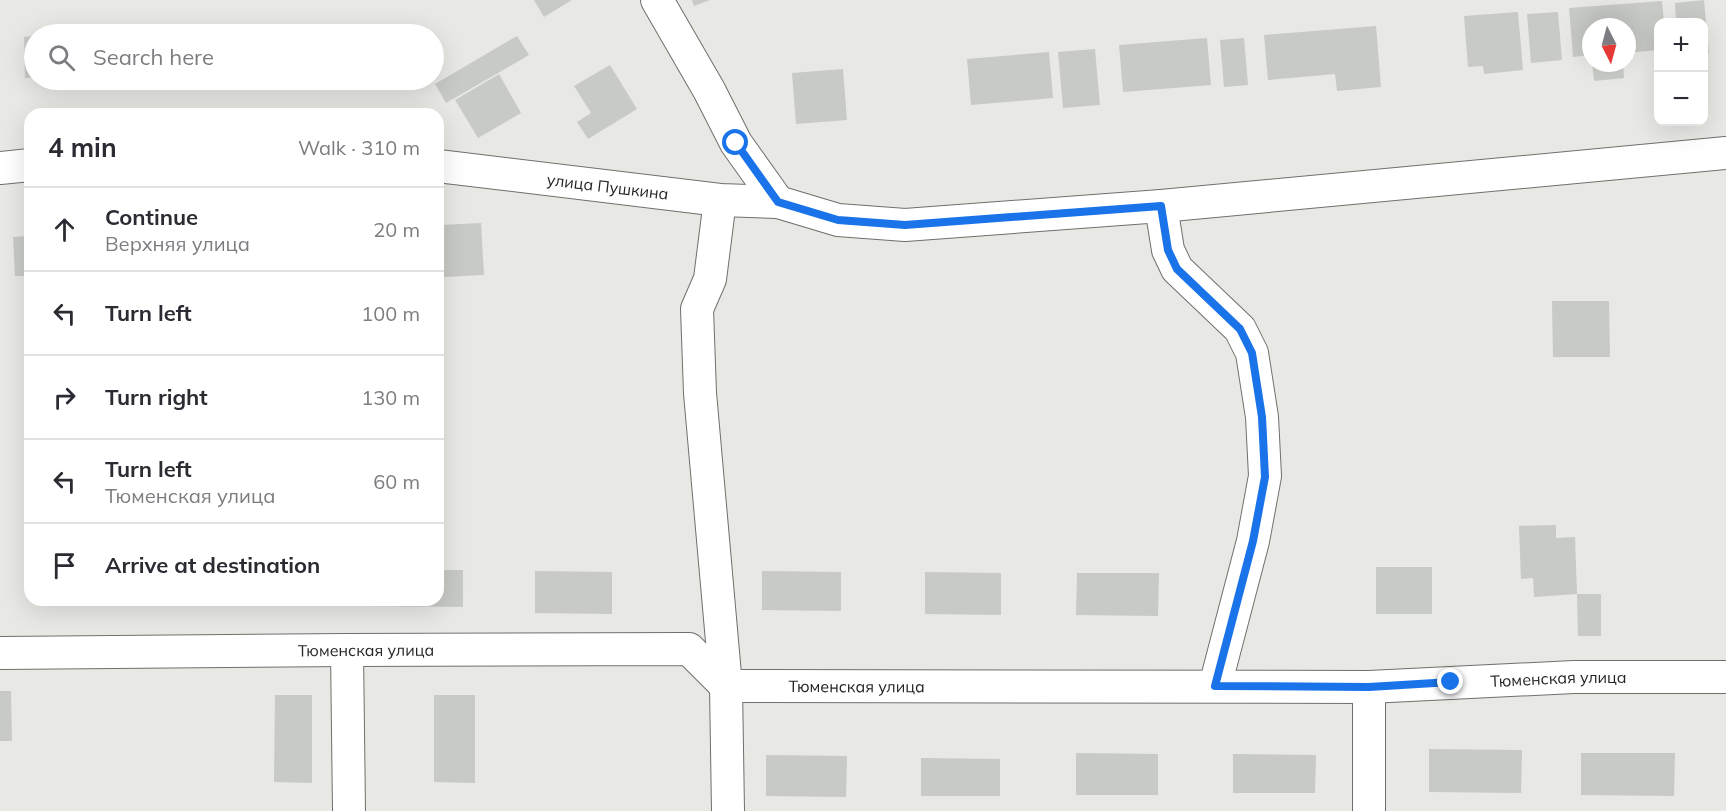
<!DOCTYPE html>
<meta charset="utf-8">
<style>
:root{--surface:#fff;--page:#f2f2f3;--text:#2b2b33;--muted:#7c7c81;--line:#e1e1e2}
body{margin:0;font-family:Mulish,sans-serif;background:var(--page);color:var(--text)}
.controls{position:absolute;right:18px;top:18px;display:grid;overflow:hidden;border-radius:12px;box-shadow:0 6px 24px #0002}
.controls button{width:54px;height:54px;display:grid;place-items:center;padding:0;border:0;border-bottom:2px solid var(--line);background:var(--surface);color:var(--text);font:30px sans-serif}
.compass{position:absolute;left:1582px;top:18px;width:54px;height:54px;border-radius:50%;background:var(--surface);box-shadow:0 6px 24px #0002;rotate:174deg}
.stop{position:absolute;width:18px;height:18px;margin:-14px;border:4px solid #1a73e8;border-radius:50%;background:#fff}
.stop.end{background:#1a73e8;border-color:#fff;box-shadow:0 2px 6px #0008}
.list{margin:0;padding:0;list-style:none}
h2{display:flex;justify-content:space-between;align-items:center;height:78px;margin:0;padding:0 24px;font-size:26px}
h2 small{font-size:20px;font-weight:400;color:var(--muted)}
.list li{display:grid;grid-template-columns:39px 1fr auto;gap:18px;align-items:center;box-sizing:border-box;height:84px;padding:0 24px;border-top:2px solid var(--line)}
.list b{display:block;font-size:22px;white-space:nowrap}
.list p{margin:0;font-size:20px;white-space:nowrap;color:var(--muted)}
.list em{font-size:20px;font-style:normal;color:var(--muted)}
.icon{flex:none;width:33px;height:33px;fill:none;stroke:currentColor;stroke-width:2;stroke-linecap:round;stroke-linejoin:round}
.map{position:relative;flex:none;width:1726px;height:811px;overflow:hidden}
.search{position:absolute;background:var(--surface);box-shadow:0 6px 24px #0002;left:24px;top:24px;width:420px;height:66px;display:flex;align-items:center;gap:15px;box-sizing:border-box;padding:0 21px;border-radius:33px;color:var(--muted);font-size:22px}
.panel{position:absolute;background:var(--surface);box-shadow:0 6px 24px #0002;left:24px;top:108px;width:420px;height:498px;border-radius:18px}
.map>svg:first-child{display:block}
</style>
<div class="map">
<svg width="1726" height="811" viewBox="0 0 1726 811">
<rect width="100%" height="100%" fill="#e8e8e4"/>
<path fill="#c8cac6" d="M534,0h38l-28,17z
M692,0h18l-16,6z
M1704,0l5,53 -5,1v-32h-28l-1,-19z
M1662,1l2,21h-6v28l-31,3v-26h-36v28l-18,2 -4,-49z
M1518,12l5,58 -39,4 -1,-8 -15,1 -4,-51z
M1558,12l4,48 -31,3 -4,-49z
M1376,26l5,61 -44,4 -2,-17 -67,6 -4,-45z
M34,36v41l-9,1 -1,-41z
M517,36l12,19 -83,48 -11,-19z
M1207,38l4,47 -88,7 -4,-47z
M1244,38l4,47 -24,2 -4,-47z
M1095,49l5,56 -37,3 -5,-56z
M1049,52l4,46 -82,7 -4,-46z
M1592,63h31l1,15 -30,3z
M610,65l27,44 -49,30 -11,-17 14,-9 -17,-27z
M843,69l4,51 -51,4 -4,-51z
M499,74l22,39 -43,25 -23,-38z
M481,223l3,52 -40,2 -3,-52z
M30,236v40h-15l-2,-39z
M1552,301h57l1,56h-57z
M1556,525v13l19,-1 2,57h24v42h-23l-1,-42 -43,3 -1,-19 -12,1 -2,-53z
M1376,567h56v47h-56z
M438,570h25v37l-218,-2v-5h193z
M535,571l77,1v42l-77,-1z
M762,571l79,1v39l-79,-1z
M925,572l76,1v42l-76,-1z
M1077,573h82l-1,43 -82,-1z
M0,691h11l1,50h-12z
M275,695h37v88l-38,-1z
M434,695h41v88l-41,-1z
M1429,749l93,1 -1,43 -92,-1z
M1076,753l82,1v41h-82z
M1581,753h94l-1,43 -93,-1z
M1233,754l83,1 -1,38h-82z
M766,755l81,1 -1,41 -80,-1z
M921,758l79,1v37h-79z"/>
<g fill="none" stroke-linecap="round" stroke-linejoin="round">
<g stroke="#6f6f6c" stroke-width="34">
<g id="minor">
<path d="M657,0l52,90 27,53 42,59"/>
<path id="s1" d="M438,166l282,34 58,2 60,18 67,5 256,-19 565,-53"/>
<path d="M0,168l30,-3"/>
<path d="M720,200l-10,79 -13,30 3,84 26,293 2,125"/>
<path d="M1161,206l7,44 9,19 63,60 12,24 10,64 3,59 -12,65 -38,145"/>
<path d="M347,650l2,161"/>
<path id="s2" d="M0,653l347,-3 342,-1 37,37 643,1 205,-10h152"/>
<path d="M1369,811v-124"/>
</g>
</g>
<use href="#minor" stroke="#fff" stroke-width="32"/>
</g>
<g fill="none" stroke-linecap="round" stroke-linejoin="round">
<path stroke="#1a73e8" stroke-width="8" d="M736,143l42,59 60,18 67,5 256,-19 7,44 9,19 63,60 12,24 10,64 3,60 -12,64 -38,145 154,1 82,-5"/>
</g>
<g text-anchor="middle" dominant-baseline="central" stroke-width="6" stroke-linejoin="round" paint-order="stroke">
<g font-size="16" fill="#242423" stroke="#fffffe">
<text stroke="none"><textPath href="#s1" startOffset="171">улица Пушкина</textPath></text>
<text stroke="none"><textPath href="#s2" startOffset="366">Тюменская улица</textPath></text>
<text stroke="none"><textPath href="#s2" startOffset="1574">Тюменская улица</textPath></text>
<text stroke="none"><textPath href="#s2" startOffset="872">Тюменская улица</textPath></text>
</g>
</g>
</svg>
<div class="controls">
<button>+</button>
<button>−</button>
</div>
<svg class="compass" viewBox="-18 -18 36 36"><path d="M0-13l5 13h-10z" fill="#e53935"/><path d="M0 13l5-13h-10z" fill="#7c7c81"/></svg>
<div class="stop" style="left:736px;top:143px"></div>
<div class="stop end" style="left:1451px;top:682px"></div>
<div class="search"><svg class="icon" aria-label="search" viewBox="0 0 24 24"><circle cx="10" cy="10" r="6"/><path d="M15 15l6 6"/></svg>Search here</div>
<section class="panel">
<h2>4 min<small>Walk · 310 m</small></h2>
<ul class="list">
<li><svg class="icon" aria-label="ahead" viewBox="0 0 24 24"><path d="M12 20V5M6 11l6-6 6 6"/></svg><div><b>Continue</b><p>Верхняя улица</p></div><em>20 m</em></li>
<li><svg class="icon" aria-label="left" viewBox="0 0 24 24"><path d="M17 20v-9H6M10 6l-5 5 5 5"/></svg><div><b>Turn left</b></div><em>100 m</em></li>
<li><svg class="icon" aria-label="right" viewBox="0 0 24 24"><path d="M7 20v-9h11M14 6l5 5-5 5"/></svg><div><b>Turn right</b></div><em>130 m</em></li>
<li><svg class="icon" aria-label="left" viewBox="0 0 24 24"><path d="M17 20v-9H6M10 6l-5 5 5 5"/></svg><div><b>Turn left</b><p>Тюменская улица</p></div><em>60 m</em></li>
<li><svg class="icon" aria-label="arrive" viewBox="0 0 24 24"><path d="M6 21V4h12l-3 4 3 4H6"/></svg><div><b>Arrive at destination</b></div></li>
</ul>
</section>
</div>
